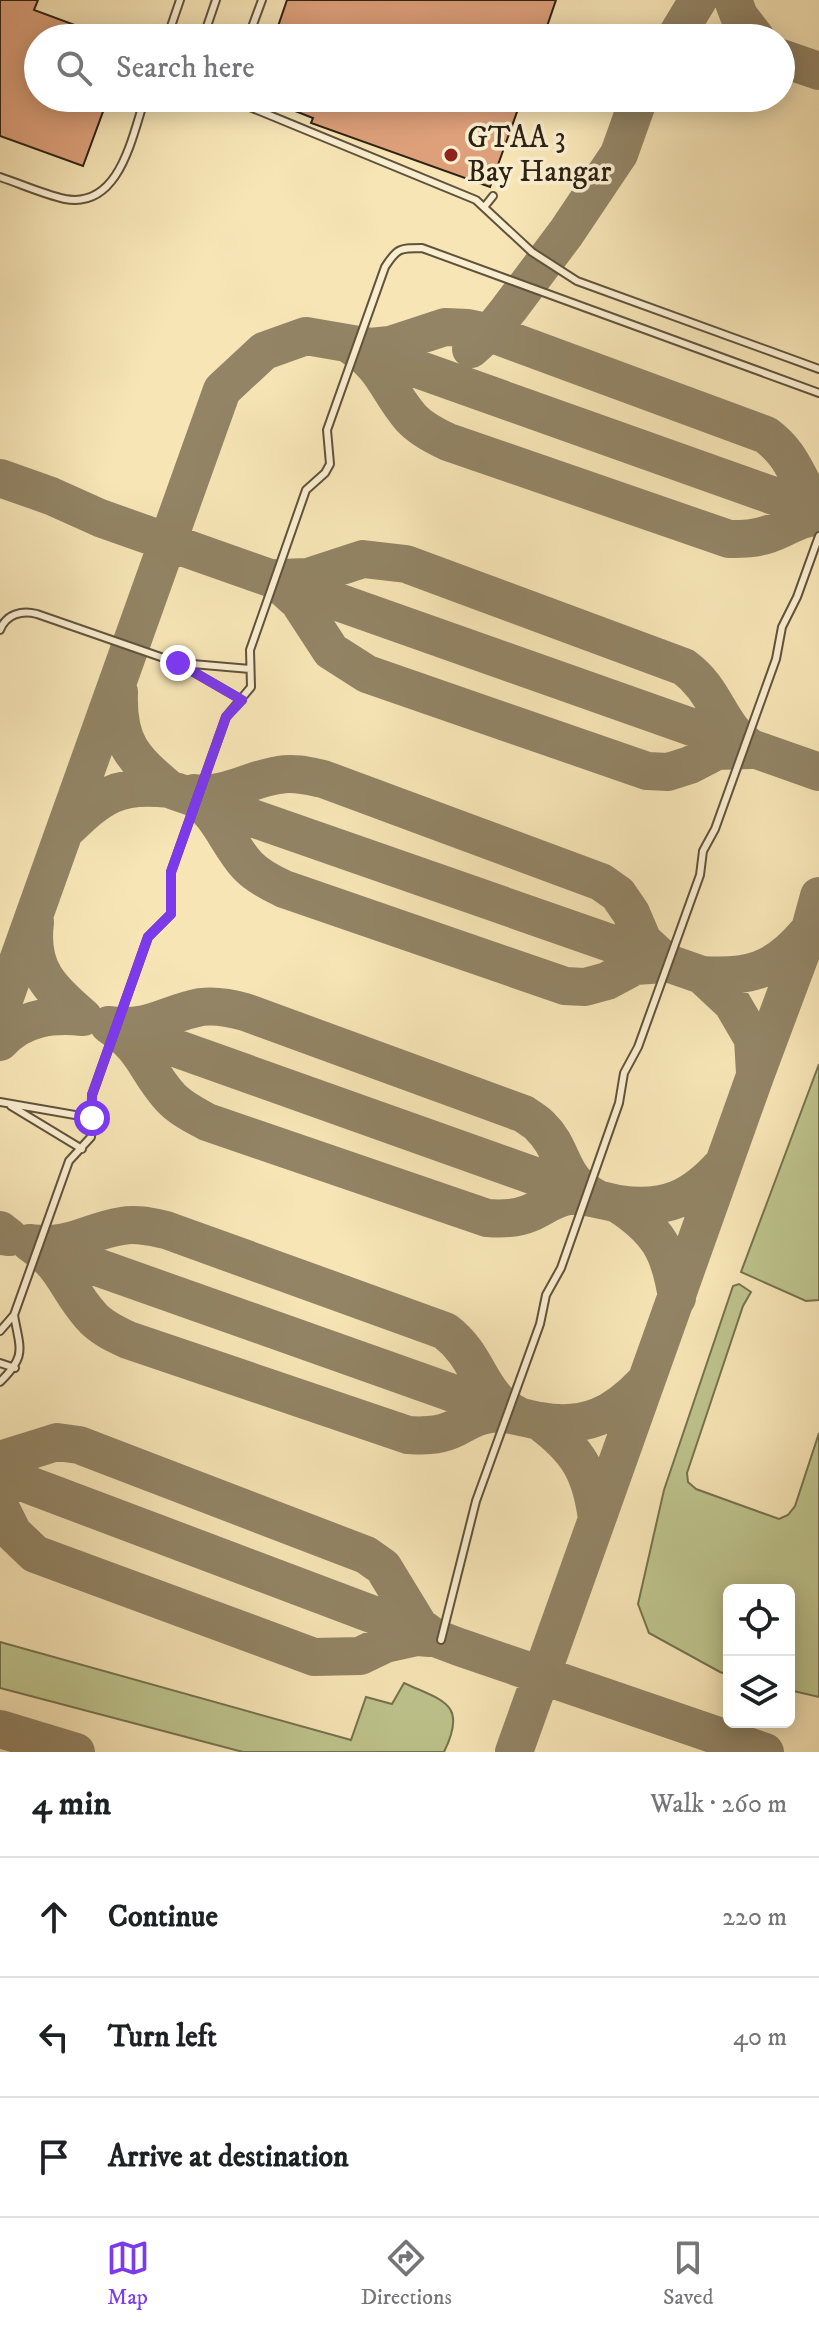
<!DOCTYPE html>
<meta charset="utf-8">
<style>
:root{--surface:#fff;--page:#f2f2f2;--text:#202124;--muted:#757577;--line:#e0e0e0;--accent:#7c3aed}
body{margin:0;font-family:"IM FELL DW Pica",serif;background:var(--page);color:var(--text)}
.controls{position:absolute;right:24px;bottom:24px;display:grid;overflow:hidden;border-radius:12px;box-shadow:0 4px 20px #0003}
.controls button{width:72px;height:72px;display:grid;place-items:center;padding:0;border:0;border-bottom:2px solid var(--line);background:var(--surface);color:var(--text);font:40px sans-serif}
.stop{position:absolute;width:24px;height:24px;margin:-18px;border:6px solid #7c3aed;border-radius:50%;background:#fff}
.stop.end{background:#7c3aed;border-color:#fff;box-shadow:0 2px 8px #0008}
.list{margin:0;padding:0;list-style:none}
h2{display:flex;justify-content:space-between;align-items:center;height:104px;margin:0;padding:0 32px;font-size:34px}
h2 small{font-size:26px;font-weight:400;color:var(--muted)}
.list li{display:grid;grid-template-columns:52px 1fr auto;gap:24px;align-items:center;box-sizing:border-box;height:120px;padding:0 32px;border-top:2px solid var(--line)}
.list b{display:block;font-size:30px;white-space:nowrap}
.list em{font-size:26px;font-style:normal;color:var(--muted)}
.icon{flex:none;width:44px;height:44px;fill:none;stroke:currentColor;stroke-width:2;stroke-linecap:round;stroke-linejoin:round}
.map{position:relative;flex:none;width:819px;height:1752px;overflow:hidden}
.search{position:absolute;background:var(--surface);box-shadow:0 4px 20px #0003;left:24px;right:24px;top:24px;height:88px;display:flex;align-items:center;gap:20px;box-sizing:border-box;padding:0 28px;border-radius:44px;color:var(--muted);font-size:30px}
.sheet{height:464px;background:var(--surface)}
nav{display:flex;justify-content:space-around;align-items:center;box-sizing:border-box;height:112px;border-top:2px solid var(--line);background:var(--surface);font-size:22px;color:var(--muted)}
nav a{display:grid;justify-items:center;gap:4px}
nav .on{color:var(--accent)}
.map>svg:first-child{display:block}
</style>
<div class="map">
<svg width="819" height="1752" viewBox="0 0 819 1752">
<rect width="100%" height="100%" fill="#f7e5b6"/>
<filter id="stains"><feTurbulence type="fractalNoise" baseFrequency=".0025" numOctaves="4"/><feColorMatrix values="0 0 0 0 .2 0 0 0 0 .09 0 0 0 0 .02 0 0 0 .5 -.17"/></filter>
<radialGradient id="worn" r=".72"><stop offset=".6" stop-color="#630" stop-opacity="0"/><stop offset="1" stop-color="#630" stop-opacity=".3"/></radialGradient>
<path fill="#bec48d" stroke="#767350" stroke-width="2" d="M819,1064v236l-13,1 -65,-29z
M739,1284l12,8 -8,14 -56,167 1,9 8,7 83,30 9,-4 7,-9 24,-73v264l-30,-7v-100h-60v85l-9,-3 -71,-39 -11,-29 26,-114 69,-204z
M0,1642l351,98 15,-43 26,7 12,-21c39,18 64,20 40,69h-201l-243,-64z"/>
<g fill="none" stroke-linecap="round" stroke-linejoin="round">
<path stroke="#928465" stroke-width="38" d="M733,0l6,16 17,22
M675,38l23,-38
M781,58l38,13
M350,345c36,24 36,44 61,73 10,11 24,18 37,24l281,97c14,0 26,0 40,-5 18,-6 30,-17 50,-17
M361,349l458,163
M471,349l22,-20 16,-20 57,-76 53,-79 20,-56
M0,478l51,18 49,22 719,254
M279,578l29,-1 55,-18 43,5 278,103c34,25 33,58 67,81
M278,583l21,19 32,49 36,23 280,97 21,1 22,-7 27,-14 33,-1
M169,789l533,186c46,3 73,-4 104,-41
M194,793c32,4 55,-14 85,-18 15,-3 30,1 44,4l278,103 17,12 13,19 12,28 23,21
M193,797c27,18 34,46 54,68 10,11 24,18 37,24l281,97 20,1 22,-6 28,-15 30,-2
M65,831c36,-35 52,-48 104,-42 -37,-31 -52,-47 -50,-97
M702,975l30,28 21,36 2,34
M0,1011l222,-621 42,-39 42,-15 64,11 20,-2 55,-18 23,1 19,4 279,103c32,24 29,47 53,71
M109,1025c36,24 36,44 61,72 10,11 24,18 37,25l280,96c15,1 29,1 43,-5 14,-6 24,-15 40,-17 17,-1 33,5 49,8 46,7 74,-6 104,-40
M109,1025c43,5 55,-11 92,-18 15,-2 30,1 44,5l279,102c5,4 11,7 16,12 27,26 17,53 58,73
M119,1028l469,167
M0,1042c22,-25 53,-28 83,-25 -33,-28 -54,-48 -48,-95
M618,1204c40,26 52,47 59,94
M0,1230l9,7 -9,-1
M30,1243c36,24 35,44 61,73 9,11 24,18 37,24l280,95c15,1 29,1 43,-5 14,-6 24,-15 40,-16 17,-2 32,4 49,7 45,8 74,-6 104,-38
M30,1243c43,5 55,-11 92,-17 15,-3 30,1 44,4l279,101c37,28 32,64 74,85
M43,1248l466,165
M539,1421c39,29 52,51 58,98
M0,1460l57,-18 22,3 287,110 17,12 36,59 15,11
M0,1474l459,173 306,105
M0,1507l13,26 22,21 279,103 46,-1 25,-12 32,-7 13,1
M0,1729l76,23
M514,1752l241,-676 55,-147 9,-33"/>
</g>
<path fill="#dda07a" stroke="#2d2214" stroke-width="2" d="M0,0h38l-4,10 73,27 -69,1v60h70l-25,68 -83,-30z
M287,0h269l-13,38h-269z
M262,98h260l-32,89 -179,-64 2,-5z"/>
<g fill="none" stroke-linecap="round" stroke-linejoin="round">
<g stroke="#60533c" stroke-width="10">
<path id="service" d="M167,38l13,-38
M203,38l13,-38
M248,38l14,-38
M228,98l248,102 56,52 45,29 242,88
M0,177c21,7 43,17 65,22 55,10 67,-63 80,-101
M485,206l8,-10
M0,630c6,-16 22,-20 37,-16l141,49 64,37
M181,663l69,6
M0,1102l92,16
M11,1106l71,43
M0,1331l14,-16 55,-154 22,-24 1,-42 56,-158 23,-23v-42l55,-155 25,-30 -1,-37 56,-160 19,-17 5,-9 -3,-34 58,-163c12,-19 15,-19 37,-19l397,145
M0,1363l15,5
M0,1382c27,-27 20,-32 14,-67
M441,1640l35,-139 64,-177 6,-29 15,-27 58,-165 5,-30 14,-26 62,-172 3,-24 12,-22 61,-170 6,-32 15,-30 22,-61"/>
</g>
<use href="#service" stroke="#faeed0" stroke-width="6"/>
</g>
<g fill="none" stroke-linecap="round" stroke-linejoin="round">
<path stroke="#7c3aed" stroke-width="10" d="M92,1118v-23l56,-158 23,-23v-42l55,-155 16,-17 -64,-37"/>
</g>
<circle fill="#8f2418" stroke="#faeed0" stroke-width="3" cx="451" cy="155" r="8"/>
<g text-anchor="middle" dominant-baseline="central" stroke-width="7" stroke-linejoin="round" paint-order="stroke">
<g font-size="30" fill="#2d2214" stroke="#faeed0" text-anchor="start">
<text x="467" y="138">GTAA 3<tspan x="467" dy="34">Bay Hangar</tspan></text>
</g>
</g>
<rect width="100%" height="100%" filter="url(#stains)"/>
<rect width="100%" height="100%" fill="url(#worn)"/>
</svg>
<div class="controls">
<button><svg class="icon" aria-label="locate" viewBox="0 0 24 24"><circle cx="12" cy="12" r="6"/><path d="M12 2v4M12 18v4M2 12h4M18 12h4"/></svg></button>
<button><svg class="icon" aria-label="layers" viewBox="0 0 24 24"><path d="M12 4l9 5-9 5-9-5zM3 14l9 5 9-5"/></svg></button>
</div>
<div class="stop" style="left:92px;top:1118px"></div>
<div class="stop end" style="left:178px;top:663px"></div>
<div class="search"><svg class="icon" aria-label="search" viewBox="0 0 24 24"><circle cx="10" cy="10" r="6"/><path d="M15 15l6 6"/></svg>Search here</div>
</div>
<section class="sheet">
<h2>4 min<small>Walk · 260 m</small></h2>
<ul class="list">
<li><svg class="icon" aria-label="ahead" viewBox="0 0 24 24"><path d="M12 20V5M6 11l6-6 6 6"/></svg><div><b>Continue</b></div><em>220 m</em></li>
<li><svg class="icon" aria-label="left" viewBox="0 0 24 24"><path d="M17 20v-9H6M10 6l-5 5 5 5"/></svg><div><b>Turn left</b></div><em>40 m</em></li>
<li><svg class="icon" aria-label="arrive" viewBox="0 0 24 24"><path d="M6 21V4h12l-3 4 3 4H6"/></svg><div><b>Arrive at destination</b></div></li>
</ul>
</section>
<nav>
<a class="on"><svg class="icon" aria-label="map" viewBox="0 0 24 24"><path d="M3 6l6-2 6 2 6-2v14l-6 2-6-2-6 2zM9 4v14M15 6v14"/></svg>Map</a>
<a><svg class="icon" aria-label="directions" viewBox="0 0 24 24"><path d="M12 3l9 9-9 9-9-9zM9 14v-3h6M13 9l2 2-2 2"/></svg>Directions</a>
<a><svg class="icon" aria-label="saved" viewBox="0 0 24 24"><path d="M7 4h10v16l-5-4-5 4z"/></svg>Saved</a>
</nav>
